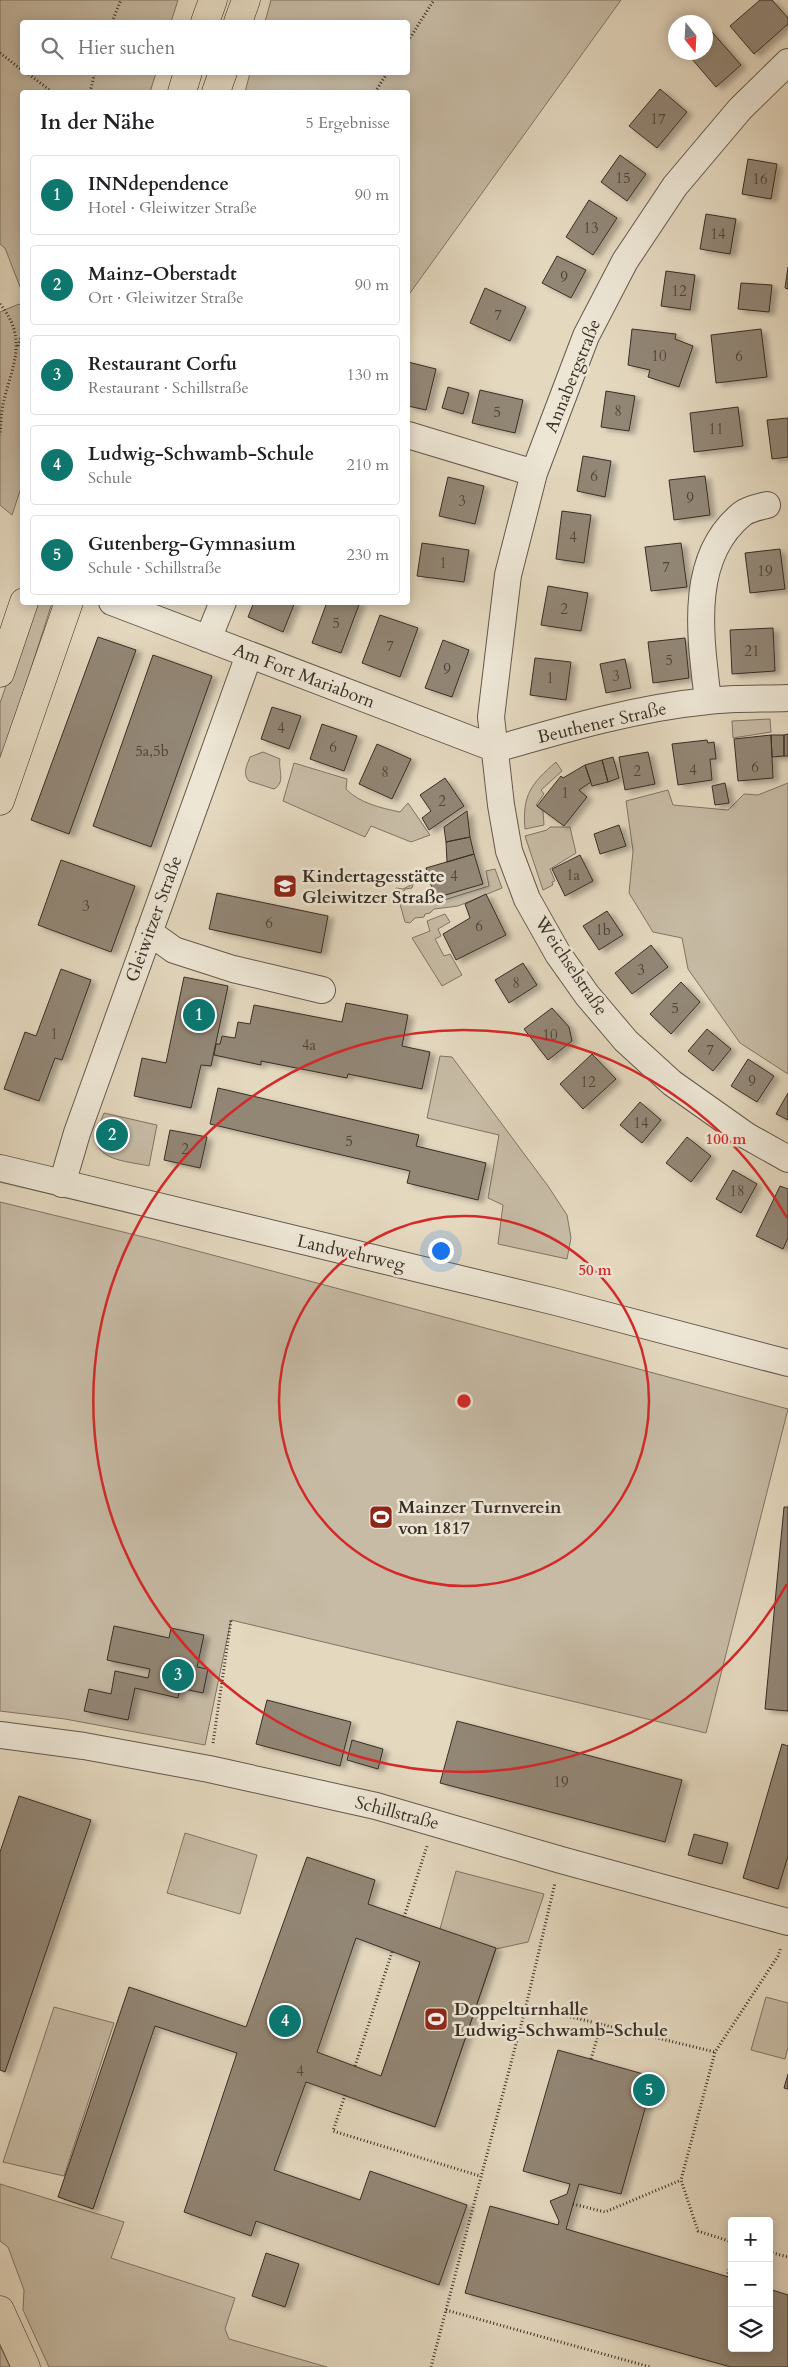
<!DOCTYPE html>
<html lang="de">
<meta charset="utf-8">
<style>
:root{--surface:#fff;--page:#f6f6f6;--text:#202124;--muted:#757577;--line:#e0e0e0;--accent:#0f766e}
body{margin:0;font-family:Cardo,serif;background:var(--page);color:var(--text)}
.controls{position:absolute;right:15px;bottom:15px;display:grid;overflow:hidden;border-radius:5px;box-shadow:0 2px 12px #0003}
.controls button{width:45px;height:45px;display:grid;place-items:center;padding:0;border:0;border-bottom:1px solid var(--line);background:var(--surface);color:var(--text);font:25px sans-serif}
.compass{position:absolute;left:668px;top:15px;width:45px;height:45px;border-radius:50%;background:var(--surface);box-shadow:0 2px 12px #0003;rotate:162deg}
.you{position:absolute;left:440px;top:1250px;width:18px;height:18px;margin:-12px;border:4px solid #fff;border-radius:50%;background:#1a73e8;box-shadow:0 0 0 8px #1a73e833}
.badge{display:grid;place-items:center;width:32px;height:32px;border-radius:50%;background:var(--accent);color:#fff;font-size:16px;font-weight:700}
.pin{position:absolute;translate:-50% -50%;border:2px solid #fff;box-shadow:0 1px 5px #0006}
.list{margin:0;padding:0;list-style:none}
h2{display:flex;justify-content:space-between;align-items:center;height:65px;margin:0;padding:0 20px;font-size:21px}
h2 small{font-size:16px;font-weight:400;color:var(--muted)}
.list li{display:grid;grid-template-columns:32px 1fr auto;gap:15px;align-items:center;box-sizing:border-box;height:80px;margin:0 10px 10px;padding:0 10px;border:1px solid var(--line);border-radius:5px}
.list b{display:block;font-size:19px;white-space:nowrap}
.list p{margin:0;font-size:16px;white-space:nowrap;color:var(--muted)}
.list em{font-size:16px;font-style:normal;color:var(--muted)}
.icon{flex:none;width:28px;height:28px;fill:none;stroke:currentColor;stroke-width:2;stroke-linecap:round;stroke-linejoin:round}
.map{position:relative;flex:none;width:788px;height:2367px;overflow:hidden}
.search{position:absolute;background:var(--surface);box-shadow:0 2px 12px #0003;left:20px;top:20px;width:390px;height:55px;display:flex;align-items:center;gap:12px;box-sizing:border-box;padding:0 18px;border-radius:5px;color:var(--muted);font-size:19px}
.panel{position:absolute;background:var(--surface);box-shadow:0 2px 12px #0003;left:20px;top:90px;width:390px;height:515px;border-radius:5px}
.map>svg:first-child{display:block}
</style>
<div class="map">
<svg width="788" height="2367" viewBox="0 0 788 2367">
<defs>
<filter id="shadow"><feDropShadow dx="5.5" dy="3" stdDeviation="2.5" flood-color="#0004"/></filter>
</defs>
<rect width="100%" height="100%" fill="#e4d8bf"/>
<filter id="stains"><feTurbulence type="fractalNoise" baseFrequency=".004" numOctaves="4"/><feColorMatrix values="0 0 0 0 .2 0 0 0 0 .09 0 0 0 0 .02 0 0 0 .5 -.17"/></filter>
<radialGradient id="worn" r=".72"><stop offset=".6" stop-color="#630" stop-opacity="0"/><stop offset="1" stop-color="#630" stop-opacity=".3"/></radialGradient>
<path fill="#c7bba5" stroke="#807465" d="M0,0h178l-7,22h-149v50l134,1 -6,19h-128v200l-17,-44 -5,-4z
M271,0h350l-211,293h-2v-201h-163l5,-19 158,-1v-50h-143z
M19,304l3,3v178l-10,30 -12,-10v-193z
M35,603h17l-52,162v-62z
M770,719l1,13 -38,6 -1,-17z
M263,752l17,7c-2,11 6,23 -6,30l-25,-8c-7,-7 -2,-16 1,-24z
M556,762l6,9 -21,19 3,4 -8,11 7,6 1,14 -19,4c-3,-34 6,-45 31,-67z
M294,763l53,16 -1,10c13,14 35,19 54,23l8,-9 22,32 -19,7 -40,-16 -6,11 -82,-36z
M788,783v291l-48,-31 -52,-74 -6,-31 -29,-6 -24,-39 4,-42 -7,-50 42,-11 5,15 55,5 16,-16 14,1z
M550,827h20l6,26 -26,16 5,12 -3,1 1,3 -10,5 -18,-54 22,-6z
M495,869l7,19 -44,18 -24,3 -4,4 -5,1 -1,3 -9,1 -5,5 -5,-1 -5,-18 -6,-13 2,-3 7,1 10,-5 -1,4 -7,1 -3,6 4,6h7l3,-2 9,5 9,-1 55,-17 -3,-15z
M445,914l5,8 -12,7 3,7 -6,3 9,17 6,-2 12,21 -20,11 -30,-48 18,-7 -3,-10z
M440,1056l12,1 96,129 19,29 4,23 -4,21 -69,-15 5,-39 -15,-7 11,-63 -72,-17z
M104,1113l53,12 -8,41c-16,-4 -52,-5 -52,-26 -1,-9 4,-19 7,-27z
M0,1202l160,39 628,168 -82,324 -475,-113 -26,125 -140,-26 -65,-8z
M185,1833l72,22 -17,59 -73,-21z
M456,1871l88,23 -16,48 -32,7 -61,178 -64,-22 61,-178 8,2z
M766,1997l22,6v44l-3,12 -34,-9z
M54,2007l60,16 -50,153 -61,-14z
M0,2184l124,38 -13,36 124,40 -10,31 4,10 98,28h-278l-26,-57 1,-20 -16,-43 -8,-6z
M0,2346l10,21h-10z"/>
<path fill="#928675" stroke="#392e25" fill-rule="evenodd" filter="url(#shadow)" d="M760,0h12l16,18v6l-34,30 -24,-28z
M706,25l35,40 -25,22 -30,-35h20z
M660,89l27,23 -30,36 -28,-22z
M620,155l26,19 -19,27 -26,-19z
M748,159l29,5 -6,35 -29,-5z
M589,200l28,18 -24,37 -27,-18z
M706,214l30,5 -6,35 -30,-5z
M557,256l29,14 -15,28 -29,-15z
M788,267v22l-3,-1z
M666,271l29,4 -5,35 -29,-4z
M741,283l31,2 -3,27 -31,-3z
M485,288l41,19 -16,34 -40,-18z
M632,329l44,5 -1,5 18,7 -14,41 -31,-10 2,-7 -22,-5z
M761,329l6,48 -51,6 -5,-48z
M408,362l28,7 -10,41 -18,-4z
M448,387l21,6 -6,21 -21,-6z
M480,390l43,10 -8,33 -43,-10z
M606,391l29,5 -6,35 -28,-4z
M738,407l5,39 -49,6 -4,-39z
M788,418v39l-16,2 -5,-39z
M583,456l28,5 -6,36 -28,-6z
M705,476l5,39 -36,5 -5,-40z
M448,477l36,9 -9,38 -36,-8z
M562,511l29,4 -7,48 -28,-4z
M422,543l47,7 -5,32 -47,-6z
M681,543l6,44 -36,4 -6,-44z
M780,549l5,40 -35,4 -5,-40z
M548,586l40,7 -7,38 -40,-6z
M254,602h41l-12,30 -35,-15z
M327,602h33l-19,51 -29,-10z
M380,615l38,13 -18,49 -38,-14z
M773,628l2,43 -43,3 -2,-44z
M98,637l38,13 -67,184 -38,-14z
M685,638l4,40 -36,5 -5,-41z
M443,640l26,10 -17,47 -27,-9z
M153,655l59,21 -61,171 -58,-21z
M535,658l36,4 -5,38 -36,-5z
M625,659l6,29 -25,5 -6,-29z
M272,707l29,9 -12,33 -28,-10z
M322,724l35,12 -13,35 -34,-12z
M788,734v22h-4v-21z
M771,735l2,43 -35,3 -4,-42z
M771,735h13v21l-12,1z
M707,740l1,3 6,-1 2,17h-6l2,21 -34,5 -6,-41z
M377,744l34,15 -19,40 -33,-15z
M648,752l7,32 -30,6 -6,-33z
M613,757l6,21 -11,4 -6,-22z
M602,760l6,22 -16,4 -7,-21z
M585,765l6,17 -12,8 8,7 -23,29 -27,-20 24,-30 2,2z
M445,778l19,28 -35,24 -7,-12 9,-7 -11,-16z
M725,783l4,20 -14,2 -3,-19z
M467,811l3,26 -24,5 -2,-15z
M619,825l7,21 -26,8 -6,-20z
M470,837l4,17 -27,8 -1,-20z
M474,854l9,30 -48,14 -9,-30z
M580,855l13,26 -28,15 -13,-27z
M61,860l74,26 -24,66 -73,-27z
M217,893l111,23 -7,37 -112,-24z
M486,894l20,41 -50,25 -13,-26 27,-16 -5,-14z
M607,911l16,24 -24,15 -16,-24z
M651,945l17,22 -36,27 -17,-21z
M523,963l14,22 -28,18 -14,-23z
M61,969l30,11 -29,80 -7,-2 -16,43 -35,-12 21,-57 11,4z
M184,977l44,9 -17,80 -10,-1 -10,43 -57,-12 8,-38 24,5z
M681,982l19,20 -29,32 -21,-20z
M346,1003l62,12 -6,31 28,6 -8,37 -74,-15 -1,4 -86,-17v4l-47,-10 2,-11h4l2,-8 13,2 3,-16 12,2 4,-19 88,17z
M552,1008l17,19 3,14 -24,19 -24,-31z
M707,1029l24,20 -18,22 -25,-20z
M592,1054l24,25 -33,30 -23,-25z
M748,1059l26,17 -17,26 -26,-16z
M218,1088l201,47 -3,11 70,17 -8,37 -71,-17 3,-12 -200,-47z
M788,1093v27l-12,-6z
M640,1102l21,18 -19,23 -22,-18z
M170,1130l37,7 -7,31 -36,-8z
M687,1137l24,19 -20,26 -25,-19z
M733,1170l24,14 -16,29 -25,-14z
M780,1186l8,3v49l-5,11 -27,-13z
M784,1507h4v204l-23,-2z
M114,1626l55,12 2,-10 33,7 -7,32 11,2 -5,24 -23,-5 -2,10 -43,-10 -7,32 -44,-9 5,-22 22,5 4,-23 33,7 2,-9 -43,-9z
M267,1700l84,22 -11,44 -84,-22z
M457,1721l225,59 -17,62 -225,-59z
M352,1740l31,9 -5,20 -31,-9z
M782,1744l6,2v110l-10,33 -35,-11z
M19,1796l72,24 -86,252 -5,-2v-218z
M694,1834l34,9 -6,21 -34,-9z
M307,1857l68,23 -7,24 128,44 -61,179 -129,-45 -32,88 86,30 10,-29 97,34 -28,80 -183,-64 -5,15 -67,-24 53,-159 -82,-27 -62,183 -35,-12 71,-210 117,40zM356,1938l64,24 -39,114 -64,-24z
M558,2050l96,27 -33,117 -42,-10 -13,45 166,49v70h37v-59l19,6v72h-57l-266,-74 25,-87 68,19 1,-4 -9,-20 17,-7 3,-10 -47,-13z
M788,2074v15l-4,-1z
M266,2253l33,11 -14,43 -33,-11z"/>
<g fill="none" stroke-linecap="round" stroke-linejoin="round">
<g stroke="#64584c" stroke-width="28">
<path id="minor" d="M788,62l-48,47 -65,77 -50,75 -39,75 -52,137 -26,102 -17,142 10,88 8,46 18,48 31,55 29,41 39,46 46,42 75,53 41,23
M408,435l126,38
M112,602l384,147
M208,639l15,-37
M708,701c-7,-62 -21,-142 34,-187 6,-5 17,-7 25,-9
M496,749c69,-20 140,-41 212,-48 26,-3 54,-2 80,-3
M149,932l25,18 59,19 89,21
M0,1168l556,134 232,61
M62,1184l15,-51 172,-478
M0,1735l84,11 125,23 167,37 185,54 227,62"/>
</g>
<g stroke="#392e25" stroke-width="29">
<path id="major" d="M0,801l69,-199
M0,2310l26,57"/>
</g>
<g stroke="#392e25" stroke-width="29">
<path id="highway" d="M205,22l8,-22
M238,22l8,-22
M182,92l6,-20
M216,92l7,-20
M0,673l24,-71"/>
</g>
<path stroke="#392e25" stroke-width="3" stroke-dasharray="1 2.5" stroke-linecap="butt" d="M112,22l9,-22
M408,41l26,-41
M0,53l22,17
M26,72l26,20
M90,92l5,-20
M375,92l13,-20
M0,304c28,34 13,60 4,96 -3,11 -3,24 -4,35
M18,346l4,-11
M213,1743l18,-123
M404,1917l23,-71
M526,2006l189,46
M591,2059l10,-34
M355,2066l37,-114
M345,2095l-12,36 147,45
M573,2204l32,8 76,-32
M732,2242l-34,-11 -17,-51 34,-128 63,-96 3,-9
M769,2252l19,5
M727,2277l5,-19
M446,2310l204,57
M431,2367l95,-361 29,-123"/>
<use href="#minor" stroke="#ede6d5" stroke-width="26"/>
<use href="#major" stroke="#e4d8bf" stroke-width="28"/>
<use href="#highway" stroke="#e4d8bf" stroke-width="28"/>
</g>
<g fill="none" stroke="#d62828" stroke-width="2.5">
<circle cx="464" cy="1401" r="185"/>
<path d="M787 1584A371 371 0 1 1 787 1218"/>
</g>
<defs>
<g id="school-square" transform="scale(1.25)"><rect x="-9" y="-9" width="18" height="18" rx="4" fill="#8f2418" stroke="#ede6d5"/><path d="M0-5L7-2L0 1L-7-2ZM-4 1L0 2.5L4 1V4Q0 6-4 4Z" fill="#fff"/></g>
<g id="stadium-square" transform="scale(1.25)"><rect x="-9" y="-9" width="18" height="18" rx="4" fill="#8f2418" stroke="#ede6d5"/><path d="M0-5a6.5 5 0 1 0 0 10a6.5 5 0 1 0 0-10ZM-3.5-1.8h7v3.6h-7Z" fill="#fff"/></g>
</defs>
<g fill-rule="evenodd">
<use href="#school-square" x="285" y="886"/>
<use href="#stadium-square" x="381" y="1517"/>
<use href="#stadium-square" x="436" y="2019"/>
</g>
<g text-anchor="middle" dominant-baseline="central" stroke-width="5" stroke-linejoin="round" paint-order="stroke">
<g font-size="15" fill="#4f4439">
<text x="658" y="119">17</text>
<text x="623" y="178">15</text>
<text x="760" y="179">16</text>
<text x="591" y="228">13</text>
<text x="718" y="234">14</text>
<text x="564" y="277">9</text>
<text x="679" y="291">12</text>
<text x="498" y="315">7</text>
<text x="659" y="356">10</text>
<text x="739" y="356">6</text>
<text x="618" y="411">8</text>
<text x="497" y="412">5</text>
<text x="716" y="429">11</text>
<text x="594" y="476">6</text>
<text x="690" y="498">9</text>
<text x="462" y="501">3</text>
<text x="573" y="537">4</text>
<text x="443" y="563">1</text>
<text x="666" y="567">7</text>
<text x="765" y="571">19</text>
<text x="564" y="609">2</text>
<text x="336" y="623">5</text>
<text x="390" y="646">7</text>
<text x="752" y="651">21</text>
<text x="669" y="660">5</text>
<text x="447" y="669">9</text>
<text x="616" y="676">3</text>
<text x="550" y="678">1</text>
<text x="281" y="728">4</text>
<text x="333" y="747">6</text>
<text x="152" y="751">5a,5b</text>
<text x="755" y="767">6</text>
<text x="693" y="770">4</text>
<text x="637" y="771">2</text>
<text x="385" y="772">8</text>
<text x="565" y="793">1</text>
<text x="442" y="801">2</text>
<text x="573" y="875">1a</text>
<text x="454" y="876">4</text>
<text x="86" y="906">3</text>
<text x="269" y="923">6</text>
<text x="479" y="926">6</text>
<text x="603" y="930">1b</text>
<text x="641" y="970">3</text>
<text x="516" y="983">8</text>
<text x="675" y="1008">5</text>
<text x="54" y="1034">1</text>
<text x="550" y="1035">10</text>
<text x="309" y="1045">4a</text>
<text x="710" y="1050">7</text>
<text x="752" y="1081">9</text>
<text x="588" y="1082">12</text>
<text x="641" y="1123">14</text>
<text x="349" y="1141">5</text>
<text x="185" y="1149">2</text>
<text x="737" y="1191">18</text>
<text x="561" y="1782">19</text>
<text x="300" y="2071">4</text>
</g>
<g font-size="18" fill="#392e25" stroke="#ede6d5">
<text transform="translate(573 376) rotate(-68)">Annabergstraße</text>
<text transform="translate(304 676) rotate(21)">Am Fort Mariaborn</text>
<text transform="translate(602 723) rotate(-13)">Beuthener Straße</text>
<text transform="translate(154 919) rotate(-70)">Gleiwitzer Straße</text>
<text transform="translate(571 966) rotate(56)">Weichselstraße</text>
<text transform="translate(351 1253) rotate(13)">Landwehrweg</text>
<text transform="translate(397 1813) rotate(15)">Schillstraße</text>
</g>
<g font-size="18" font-weight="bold" fill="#392e25" stroke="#ede6d5" text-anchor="start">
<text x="302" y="876">Kindertagesstätte<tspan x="302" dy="21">Gleiwitzer Straße</tspan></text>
<text x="398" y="1507">Mainzer Turnverein<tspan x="398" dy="21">von 1817</tspan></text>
<text x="454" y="2009">Doppelturnhalle<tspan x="454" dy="21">Ludwig-Schwamb-Schule</tspan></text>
</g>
</g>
<circle cx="464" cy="1401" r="8" fill="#d62828" stroke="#ede6d5" stroke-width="2.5"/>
<g font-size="15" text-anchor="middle" font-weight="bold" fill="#d62828" stroke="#ede6d5" stroke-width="5" stroke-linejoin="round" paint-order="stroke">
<text x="726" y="1144">100 m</text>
<text x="595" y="1275">50 m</text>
</g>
<rect width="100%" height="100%" filter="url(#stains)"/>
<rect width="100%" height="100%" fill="url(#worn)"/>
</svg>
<div class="controls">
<button>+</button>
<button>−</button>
<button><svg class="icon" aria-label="layers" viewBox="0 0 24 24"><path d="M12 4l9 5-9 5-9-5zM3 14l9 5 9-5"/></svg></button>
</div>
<svg class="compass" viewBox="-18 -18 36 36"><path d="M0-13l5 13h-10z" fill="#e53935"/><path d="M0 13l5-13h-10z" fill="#757577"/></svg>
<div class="you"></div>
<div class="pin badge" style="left:199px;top:1015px">1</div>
<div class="pin badge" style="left:112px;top:1135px">2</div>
<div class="pin badge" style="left:178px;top:1675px">3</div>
<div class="pin badge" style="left:285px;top:2021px">4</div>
<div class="pin badge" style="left:649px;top:2090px">5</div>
<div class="search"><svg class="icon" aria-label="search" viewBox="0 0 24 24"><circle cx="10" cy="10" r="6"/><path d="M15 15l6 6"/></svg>Hier suchen</div>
<section class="panel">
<h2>In der Nähe<small>5 Ergebnisse</small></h2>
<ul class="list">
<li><span class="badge">1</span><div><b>INNdependence</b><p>Hotel · Gleiwitzer Straße</p></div><em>90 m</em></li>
<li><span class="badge">2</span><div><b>Mainz-Oberstadt</b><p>Ort · Gleiwitzer Straße</p></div><em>90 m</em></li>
<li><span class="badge">3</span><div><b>Restaurant Corfu</b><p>Restaurant · Schillstraße</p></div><em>130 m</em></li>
<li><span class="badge">4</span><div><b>Ludwig-Schwamb-Schule</b><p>Schule</p></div><em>210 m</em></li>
<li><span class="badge">5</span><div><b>Gutenberg-Gymnasium</b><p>Schule · Schillstraße</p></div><em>230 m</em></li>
</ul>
</section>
</div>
